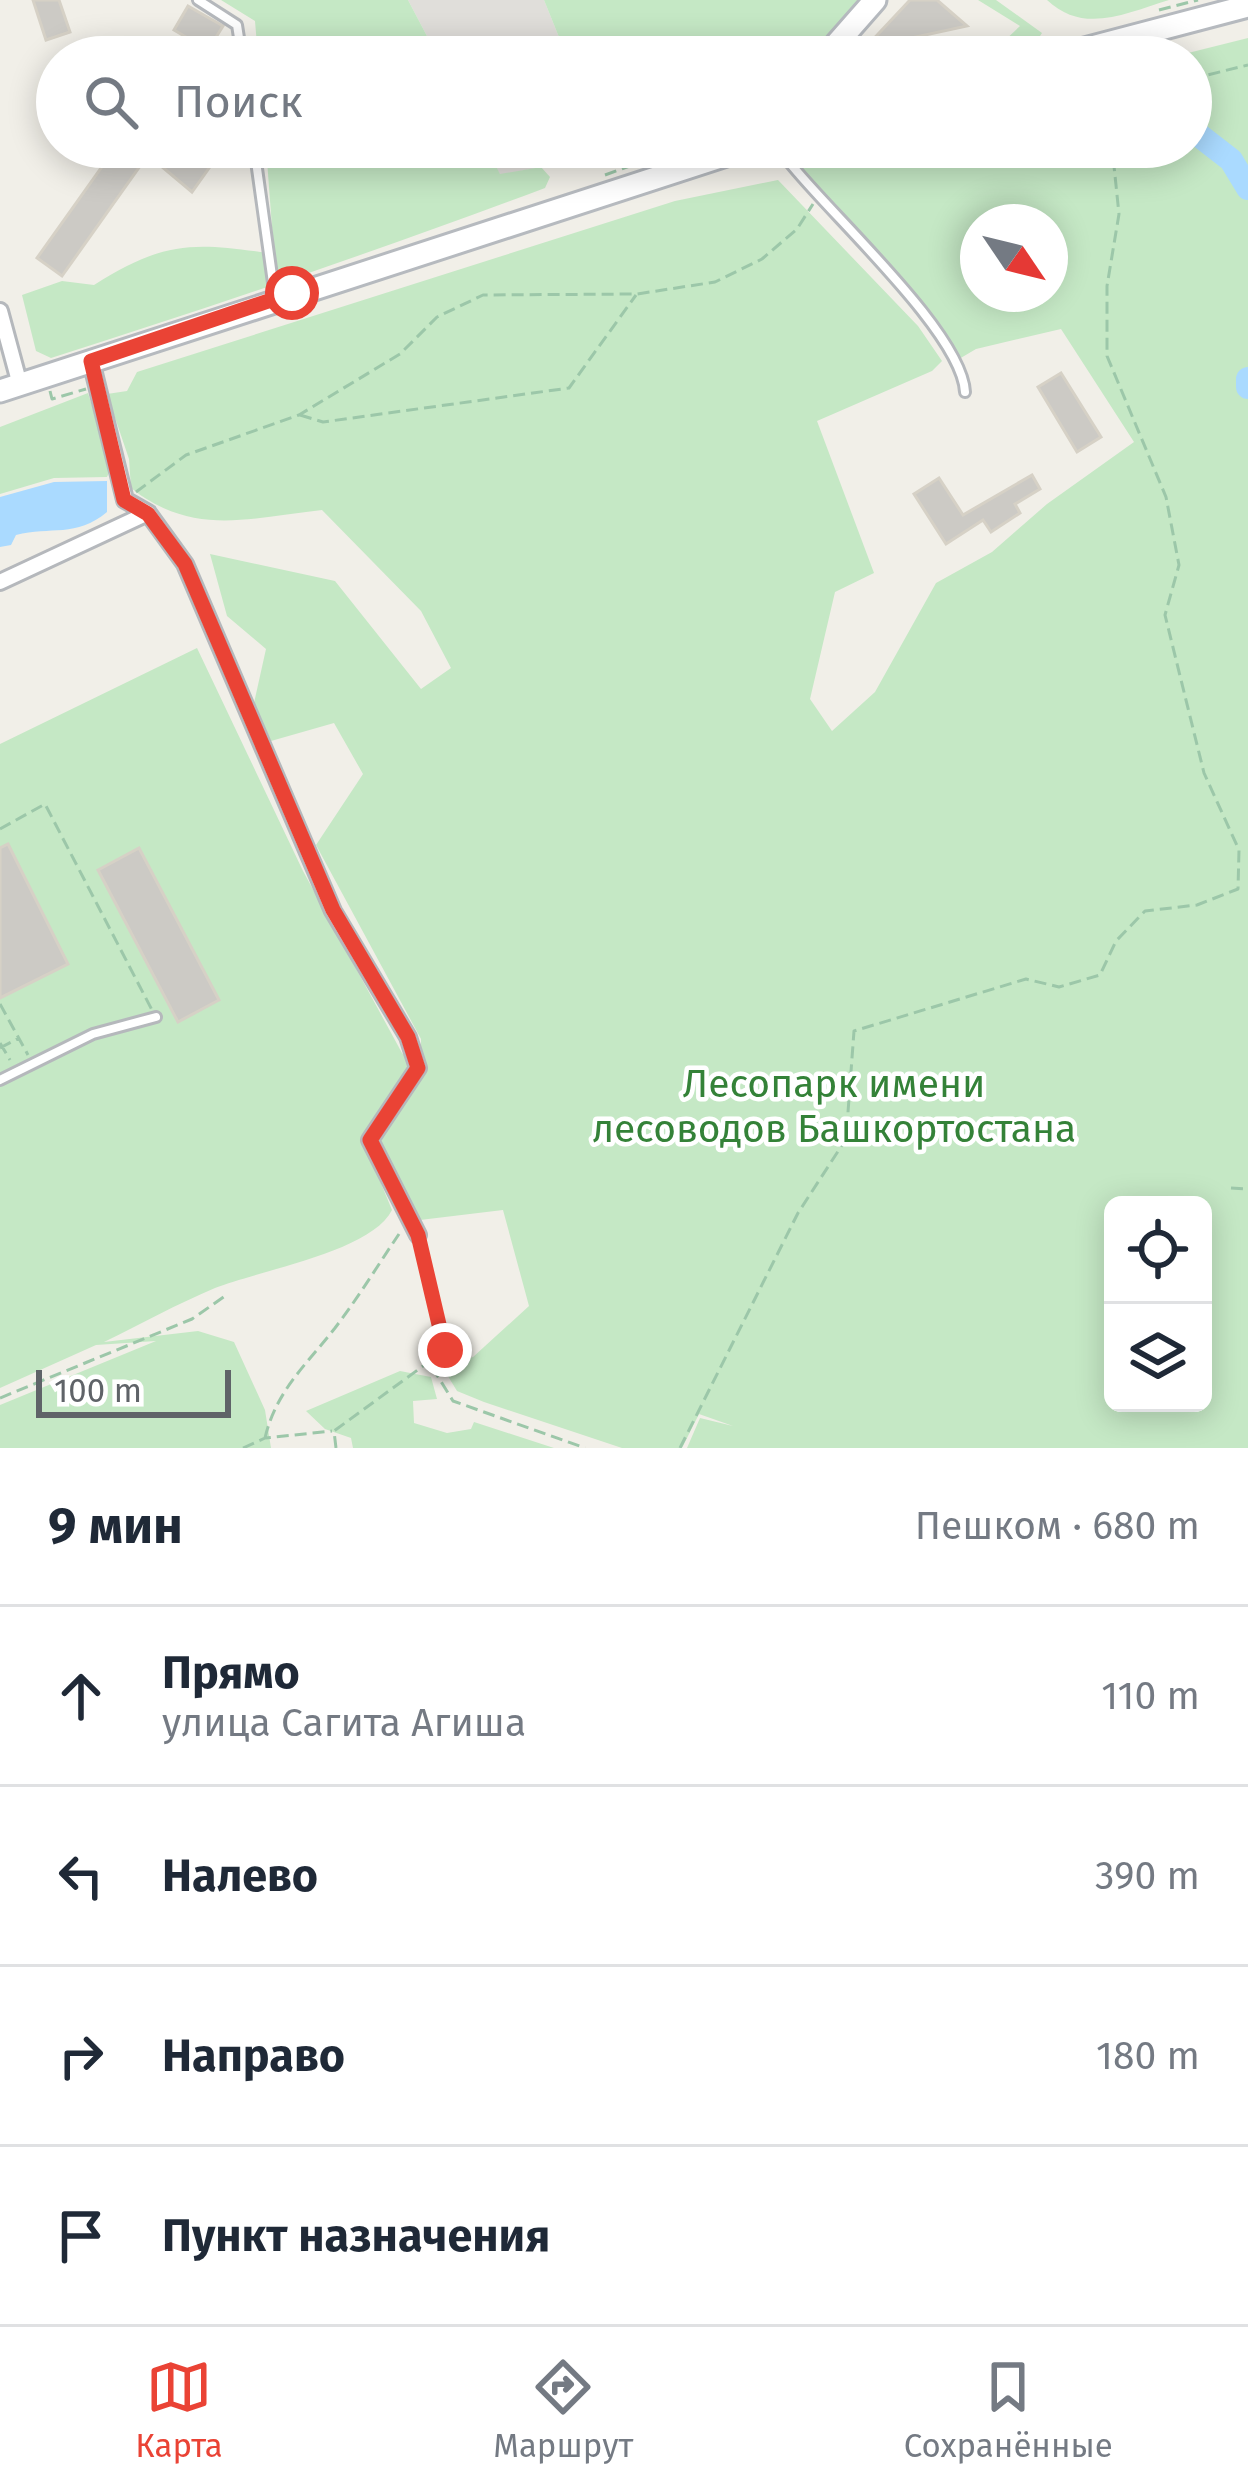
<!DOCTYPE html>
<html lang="ru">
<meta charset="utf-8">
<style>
:root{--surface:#fff;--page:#f6f6f7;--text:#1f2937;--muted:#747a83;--line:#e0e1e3;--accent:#ea4335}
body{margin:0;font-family:"Fira Sans",sans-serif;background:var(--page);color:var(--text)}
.controls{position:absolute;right:36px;bottom:36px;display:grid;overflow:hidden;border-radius:18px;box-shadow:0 6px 30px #0003}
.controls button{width:108px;height:108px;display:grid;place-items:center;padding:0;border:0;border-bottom:3px solid var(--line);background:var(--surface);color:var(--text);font:60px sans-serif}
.compass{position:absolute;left:960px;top:204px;width:108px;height:108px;border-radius:50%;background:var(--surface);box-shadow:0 6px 30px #0003;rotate:125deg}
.scale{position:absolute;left:36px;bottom:30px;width:195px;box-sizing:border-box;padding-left:12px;border:6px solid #5f6368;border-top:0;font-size:33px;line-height:42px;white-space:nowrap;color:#5f6368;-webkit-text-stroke:9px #fff;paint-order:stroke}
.stop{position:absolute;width:36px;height:36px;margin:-27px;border:9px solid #ea4335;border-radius:50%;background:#fff}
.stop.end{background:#ea4335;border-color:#fff;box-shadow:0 3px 12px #0008}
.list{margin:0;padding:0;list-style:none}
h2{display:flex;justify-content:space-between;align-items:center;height:156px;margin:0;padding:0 48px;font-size:51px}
h2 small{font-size:39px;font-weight:400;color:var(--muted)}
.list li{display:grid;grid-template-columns:78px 1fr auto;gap:36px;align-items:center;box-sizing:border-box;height:180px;padding:0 48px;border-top:3px solid var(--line)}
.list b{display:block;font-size:45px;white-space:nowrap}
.list p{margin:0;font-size:39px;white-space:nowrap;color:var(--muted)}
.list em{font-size:39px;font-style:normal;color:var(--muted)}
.icon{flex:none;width:66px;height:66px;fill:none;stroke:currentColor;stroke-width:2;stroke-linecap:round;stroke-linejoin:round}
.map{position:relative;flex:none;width:1248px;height:1448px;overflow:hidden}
.search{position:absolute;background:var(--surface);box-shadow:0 6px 30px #0003;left:36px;right:36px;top:36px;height:132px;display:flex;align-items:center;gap:30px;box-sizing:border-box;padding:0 42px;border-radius:66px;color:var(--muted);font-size:45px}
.sheet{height:876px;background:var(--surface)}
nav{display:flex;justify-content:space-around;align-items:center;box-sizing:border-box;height:168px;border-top:3px solid var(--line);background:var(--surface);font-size:33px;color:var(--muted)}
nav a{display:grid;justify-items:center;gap:6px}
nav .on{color:var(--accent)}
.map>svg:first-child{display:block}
</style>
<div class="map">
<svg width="1248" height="1448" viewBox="0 0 1248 1448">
<rect width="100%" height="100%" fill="#f1efe8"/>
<path fill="#e0deda" d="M408,0h136l23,57h-129z
M486,147h111l2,9 -99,19z"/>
<path fill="#c5e8c5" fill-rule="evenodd" d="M221,0h187l30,57h-180l-3,-36z
M544,0h314l-28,33 -34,24h-229z
M978,0h18l46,33 -4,6 -62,18h-40l65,-13 19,-18z
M1047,0h122c-43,13 -85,35 -122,0z
M1248,38v1410h-561l13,-30 33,8 -34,-12 -17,34h-60l-138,-46 -27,-11 -14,-23 30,-11 56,-51 -26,-96 -83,10 -42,-82 -15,2 29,70c-21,42 -132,60 -177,78 -38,16 -74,36 -111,54l94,-11 36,11 31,68 6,38h-271v-43l156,-64 -60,4 -96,43v-644l197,-96 106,223 99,182 19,21v-35l-105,-194 47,-71 -29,-51 -63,18 -17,-38 12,-54 -39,-33 -17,-62 125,27 86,108 30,-21 -30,-57 -99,-101c-73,8 -129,27 -191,-22l-2,-29 -22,-65 20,-3 10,-19 538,-171 103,-21 140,146 24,35 -10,10 -115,50 57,152 -39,19 -25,107 22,32 43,-39 61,-109 56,-31 55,-48 87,-62 -73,-113 -85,20 -17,10c-34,-55 -145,-150 -159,-196l39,-16h352v-90h-19zM978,222h72v72h-72zM1113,1205h90v198h-90z
M266,147h220l14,27 41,-7 9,10 -5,11c-162,61 -328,117 -494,170l-15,-7 -14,-56 40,-14 32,4c71,-45 100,-43 180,-31z
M88,393l23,75 -4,9 -53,1 -54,16v-67z
M400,1371l31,6 6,22 -24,2 1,22 33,10 24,-4 3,-7 80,26h-201l-2,-10 -26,-9 -19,-18z"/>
<path fill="#aadaff" d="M107,481v31c-31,26 -56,14 -91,23l-5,10 -11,2v-50l54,-15z"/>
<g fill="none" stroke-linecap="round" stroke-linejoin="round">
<path stroke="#aadaff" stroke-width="24" d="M1191,129l40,31 17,28
M1248,379v8"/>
</g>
<path fill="#cccac5" stroke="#d6d1c6" stroke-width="3" d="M33,0h26l11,32 -24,8z
M910,0h27l30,26 -102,22z
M188,6l35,20 -15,24 -34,-20z
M116,147h108l-32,45 -44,-37 -86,121 -25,-18z
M1061,373l40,64 -24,15 -39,-65z
M1032,475l8,14 -25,15 5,9 -29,19 -8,-12 -37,24 -32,-50 25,-16 24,37z
M8,844l60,120 -68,34v-150z
M139,848l80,152 -41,22 -80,-152z"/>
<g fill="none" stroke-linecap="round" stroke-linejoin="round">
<g stroke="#b5b8bc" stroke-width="14">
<path id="service" d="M198,0l39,25 5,32
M254,147l20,143
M765,147l25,16c40,51 172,170 175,229
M0,1080l93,-46 63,-17"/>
</g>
<g stroke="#b5b8bc" stroke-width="20">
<path id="minor" d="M0,311l20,74
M91,361l34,139 23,13 37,51 148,347 75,126 10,31 -48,72 48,95
M0,582l148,-69"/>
</g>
<g stroke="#b6babf" stroke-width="27">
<path id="secondary" d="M825,57l50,-57
M1054,57l194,-51
M0,391l751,-244"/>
</g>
<path stroke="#9cc7a9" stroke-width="3" stroke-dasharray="12 6" stroke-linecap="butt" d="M1159,10l39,-10
M996,57l44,-12
M1191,79l57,-14
M605,175l77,-28
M50,391l2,8 34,-10
M300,415l23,7 246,-34 67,-93
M136,492l50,-37 113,-40 101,-61 37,-37 46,-22 154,-1 78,-12 47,-23 35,-30 16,-25
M0,829l45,-25 107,206
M0,1004l28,51
M0,1043l10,17
M0,1048l19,-10
M1231,1188l17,1
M432,1367l21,34 132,47
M0,1398l192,-79 36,-25
M265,1438c11,-47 41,-73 70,-110 23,-30 43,-63 64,-94
M243,1448l22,-10 67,-7
M336,1448l-2,-17 111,-81 -24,-101
M680,1448l118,-235 48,-74 8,-108 172,-52 33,8 41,-12 16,-34 29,-30 52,-6 41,-16 1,-39 -35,-77 -39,-158 14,-50 -13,-68 -59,-141v-70l12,-72 -7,-67"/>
<use href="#service" stroke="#fff" stroke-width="8"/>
<use href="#minor" stroke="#fff" stroke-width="14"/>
<use href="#secondary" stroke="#fff" stroke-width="21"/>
</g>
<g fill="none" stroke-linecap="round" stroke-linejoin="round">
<path stroke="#ea4335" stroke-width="15" d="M292,293l-201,68 33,139 24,14 37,50 148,346 75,127 10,31 -48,72 48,95 27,115"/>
</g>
<g text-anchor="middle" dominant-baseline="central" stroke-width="9" stroke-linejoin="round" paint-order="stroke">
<g font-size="39" fill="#348238" stroke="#fff">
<text x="834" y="1084">Лесопарк имени<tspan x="834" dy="45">лесоводов Башкортостана</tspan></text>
</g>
</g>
</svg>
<div class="controls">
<button><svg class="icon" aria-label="locate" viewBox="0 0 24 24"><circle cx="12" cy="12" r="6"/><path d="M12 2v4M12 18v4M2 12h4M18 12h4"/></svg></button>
<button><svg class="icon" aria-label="layers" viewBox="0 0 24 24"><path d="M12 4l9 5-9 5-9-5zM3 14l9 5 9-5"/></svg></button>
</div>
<svg class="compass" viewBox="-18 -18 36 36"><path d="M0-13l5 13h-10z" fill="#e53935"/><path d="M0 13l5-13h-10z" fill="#747a83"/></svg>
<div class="scale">100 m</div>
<div class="stop" style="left:292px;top:293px"></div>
<div class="stop end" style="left:445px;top:1350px"></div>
<div class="search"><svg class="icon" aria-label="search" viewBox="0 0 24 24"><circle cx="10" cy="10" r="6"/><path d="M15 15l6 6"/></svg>Поиск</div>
</div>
<section class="sheet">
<h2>9 мин<small>Пешком · 680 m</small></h2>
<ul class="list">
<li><svg class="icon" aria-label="ahead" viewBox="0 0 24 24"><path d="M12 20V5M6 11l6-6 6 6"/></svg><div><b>Прямо</b><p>улица Сагита Агиша</p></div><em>110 m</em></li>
<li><svg class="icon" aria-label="left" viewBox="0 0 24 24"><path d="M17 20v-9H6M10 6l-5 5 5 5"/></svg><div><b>Налево</b></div><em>390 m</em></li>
<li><svg class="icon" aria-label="right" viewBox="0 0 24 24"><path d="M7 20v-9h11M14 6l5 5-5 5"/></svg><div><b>Направо</b></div><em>180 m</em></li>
<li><svg class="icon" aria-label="arrive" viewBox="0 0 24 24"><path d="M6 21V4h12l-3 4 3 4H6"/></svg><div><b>Пункт назначения</b></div></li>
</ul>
</section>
<nav>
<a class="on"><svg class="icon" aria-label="map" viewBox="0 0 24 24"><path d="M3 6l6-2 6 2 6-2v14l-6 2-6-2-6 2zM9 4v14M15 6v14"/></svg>Карта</a>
<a><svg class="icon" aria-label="directions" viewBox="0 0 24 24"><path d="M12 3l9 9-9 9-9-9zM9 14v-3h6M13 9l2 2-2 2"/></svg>Маршрут</a>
<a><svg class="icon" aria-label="saved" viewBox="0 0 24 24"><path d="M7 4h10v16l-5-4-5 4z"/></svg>Сохранённые</a>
</nav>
